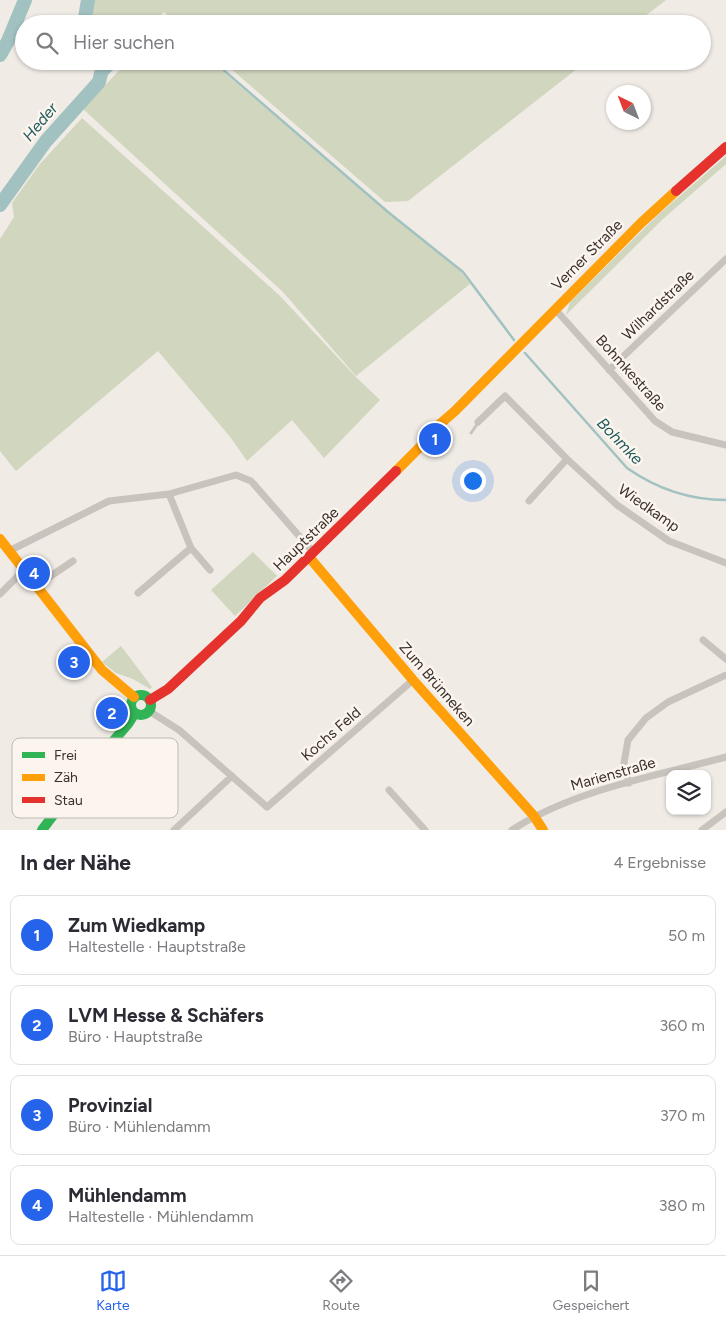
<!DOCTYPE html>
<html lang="de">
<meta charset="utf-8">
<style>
:root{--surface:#fff;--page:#f7f7f7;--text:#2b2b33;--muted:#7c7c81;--line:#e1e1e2;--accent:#2563eb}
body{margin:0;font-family:Figtree,sans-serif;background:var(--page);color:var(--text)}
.controls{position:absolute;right:15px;bottom:15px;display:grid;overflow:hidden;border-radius:10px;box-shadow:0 1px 4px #0004}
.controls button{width:45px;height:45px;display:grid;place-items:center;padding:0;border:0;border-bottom:1px solid var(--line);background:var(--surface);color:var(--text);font:25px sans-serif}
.compass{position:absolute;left:606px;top:85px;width:45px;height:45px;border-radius:50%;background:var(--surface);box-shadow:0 1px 4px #0004;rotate:318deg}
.you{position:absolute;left:472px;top:480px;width:18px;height:18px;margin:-12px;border:4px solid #fff;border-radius:50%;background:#1a73e8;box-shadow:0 0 0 8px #1a73e833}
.badge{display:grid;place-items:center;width:32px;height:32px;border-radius:50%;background:var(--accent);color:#fff;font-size:16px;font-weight:700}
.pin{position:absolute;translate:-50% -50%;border:2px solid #fff;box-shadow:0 1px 5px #0006}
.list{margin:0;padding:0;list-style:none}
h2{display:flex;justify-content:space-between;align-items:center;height:65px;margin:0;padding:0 20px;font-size:21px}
h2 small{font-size:16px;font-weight:400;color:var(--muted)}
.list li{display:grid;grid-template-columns:32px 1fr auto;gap:15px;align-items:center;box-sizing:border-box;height:80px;margin:0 10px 10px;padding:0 10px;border:1px solid var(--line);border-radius:10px}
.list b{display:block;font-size:19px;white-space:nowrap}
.list p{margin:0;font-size:16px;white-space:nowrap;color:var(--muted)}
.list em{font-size:16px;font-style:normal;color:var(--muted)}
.icon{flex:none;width:28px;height:28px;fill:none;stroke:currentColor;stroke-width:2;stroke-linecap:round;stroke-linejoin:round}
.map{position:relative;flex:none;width:726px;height:830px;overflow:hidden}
.search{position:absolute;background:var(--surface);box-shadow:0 1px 4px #0004;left:15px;right:15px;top:15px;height:55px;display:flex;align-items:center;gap:12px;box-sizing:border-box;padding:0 18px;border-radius:28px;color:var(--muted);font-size:19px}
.sheet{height:425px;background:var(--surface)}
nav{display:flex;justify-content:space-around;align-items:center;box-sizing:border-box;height:70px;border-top:1px solid var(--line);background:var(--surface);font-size:14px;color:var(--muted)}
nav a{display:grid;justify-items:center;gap:2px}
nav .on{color:var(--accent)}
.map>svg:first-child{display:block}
</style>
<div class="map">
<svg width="726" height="830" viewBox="0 0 726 830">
<rect width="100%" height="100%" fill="#f0ebe5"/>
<path fill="#d1d6bf" d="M93,0h573l-31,24h-457l-14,-12 -12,12h-54l-8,-10z
M128,61h82l252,212 8,11 -114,92 -73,-84 -200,-183z
M222,61h365l-179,140 -23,1z
M82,118l197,177 77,82 24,23 -56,58 -32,-38 -45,41 -16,-23 -73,-87 -142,120 -16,-20v-212l14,-22 -2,-14 27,-38z
M726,156v8l-63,55 -97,96 4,-13 89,-88z
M253,552l24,24 -42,40 -24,-26z
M121,646l31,41 -2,2 -17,-10 -17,-6 -14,-11z"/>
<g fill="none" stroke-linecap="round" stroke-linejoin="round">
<path stroke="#a1c2c1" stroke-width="2.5" d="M158,24l6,-6 6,6
M213,61l175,151 75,60 51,68
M99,82l21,-21
M525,353l102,115c30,21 63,32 99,32"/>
<path stroke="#a1c2c1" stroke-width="14" d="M88,0l-3,18 4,6
M0,55l8,-14 17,-41
M0,205l46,-64 53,-59 5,-21"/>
<path stroke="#c9c3be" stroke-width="3" d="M471,433l7,-10"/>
<path stroke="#c9c3be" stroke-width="7" d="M555,309l100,112 17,11 54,13
M609,370l117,-111
M478,422l27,-26 62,63 50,46 52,36 57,22
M529,501l38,-42
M191,548l19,22
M9,551l100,-50 60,-7 67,-19 15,6 63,72
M36,586l37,-25
M138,593l53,-45 -22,-54
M0,594l24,-24
M703,640l23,19
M149,711l30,19 88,77 146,-127
M629,783l-5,-20 4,-23 18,-22 22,-16 58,-27
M389,790l36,40
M174,830l58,-54
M512,830c61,-40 144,-54 214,-73
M702,830l24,-18"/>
<path stroke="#30b455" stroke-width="10" d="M131 705a10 10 0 1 1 20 0a10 10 0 1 1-20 0Z
M42,830l41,-54 45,-52 7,-11"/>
<path stroke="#ff9f0a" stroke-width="10" d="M396,471l24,-24 13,-17 22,-19 186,-188 35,-32
M0,539l102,131 32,27
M309,557l104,123 121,136 9,14"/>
<path stroke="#e5322d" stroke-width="10" d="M676,191l50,-44
M150,700l18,-11 73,-68 19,-23 25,-18 111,-109"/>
</g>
<g text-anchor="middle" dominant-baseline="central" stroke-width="5" stroke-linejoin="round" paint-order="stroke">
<g font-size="15" fill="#3b302b" stroke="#fbf5ee">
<text transform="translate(587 255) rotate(-45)">Verner Straße</text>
<text transform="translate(658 305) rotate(-44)">Wilhardstraße</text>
<text transform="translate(631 373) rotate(48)">Bohmkestraße</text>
<text transform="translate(649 508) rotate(35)">Wiedkamp</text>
<text transform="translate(306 539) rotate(-44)">Hauptstraße</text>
<text transform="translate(437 684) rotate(49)">Zum Brünneken</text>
<text transform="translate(331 734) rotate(-41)">Kochs Feld</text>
<text transform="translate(613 774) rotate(-16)">Marienstraße</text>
</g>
<g font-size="16" font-style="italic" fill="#1f5a5e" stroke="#fbf5ee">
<text transform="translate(40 122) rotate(-50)">Heder</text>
<text transform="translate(620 441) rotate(46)">Bohmke</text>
</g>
</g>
<rect x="12" y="738" width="166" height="80" rx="8" fill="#fbf5ee" stroke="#c1bab4" stroke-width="1"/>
<rect x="22" y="752" width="23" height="6" fill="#30b455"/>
<rect x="22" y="774" width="23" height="7" fill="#ff9f0a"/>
<rect x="22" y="797" width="23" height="6" fill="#e5322d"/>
<g font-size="14" fill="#3b302b">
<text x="54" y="760">Frei</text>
<text x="54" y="782">Zäh</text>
<text x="54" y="805">Stau</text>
</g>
</svg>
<div class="controls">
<button><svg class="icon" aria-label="layers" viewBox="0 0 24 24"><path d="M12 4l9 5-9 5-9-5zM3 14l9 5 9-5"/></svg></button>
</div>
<svg class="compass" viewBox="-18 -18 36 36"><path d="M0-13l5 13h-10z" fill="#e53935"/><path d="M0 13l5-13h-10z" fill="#7c7c81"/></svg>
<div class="you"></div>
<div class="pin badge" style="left:435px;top:439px">1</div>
<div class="pin badge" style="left:112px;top:713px">2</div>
<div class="pin badge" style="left:74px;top:662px">3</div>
<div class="pin badge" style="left:34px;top:573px">4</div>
<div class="search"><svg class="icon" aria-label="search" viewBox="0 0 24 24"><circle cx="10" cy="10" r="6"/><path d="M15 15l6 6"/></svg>Hier suchen</div>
</div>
<section class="sheet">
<h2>In der Nähe<small>4 Ergebnisse</small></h2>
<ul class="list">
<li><span class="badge">1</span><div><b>Zum Wiedkamp</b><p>Haltestelle · Hauptstraße</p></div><em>50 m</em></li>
<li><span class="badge">2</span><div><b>LVM Hesse &amp; Schäfers</b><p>Büro · Hauptstraße</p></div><em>360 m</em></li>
<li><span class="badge">3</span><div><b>Provinzial</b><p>Büro · Mühlendamm</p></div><em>370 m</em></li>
<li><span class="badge">4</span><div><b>Mühlendamm</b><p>Haltestelle · Mühlendamm</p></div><em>380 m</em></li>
</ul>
</section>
<nav>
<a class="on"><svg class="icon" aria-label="map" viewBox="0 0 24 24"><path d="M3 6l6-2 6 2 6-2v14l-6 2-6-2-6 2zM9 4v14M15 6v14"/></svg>Karte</a>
<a><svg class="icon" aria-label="directions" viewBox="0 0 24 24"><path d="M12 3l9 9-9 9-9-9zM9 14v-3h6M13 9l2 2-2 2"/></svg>Route</a>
<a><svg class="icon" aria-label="saved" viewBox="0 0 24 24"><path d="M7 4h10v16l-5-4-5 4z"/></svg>Gespeichert</a>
</nav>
